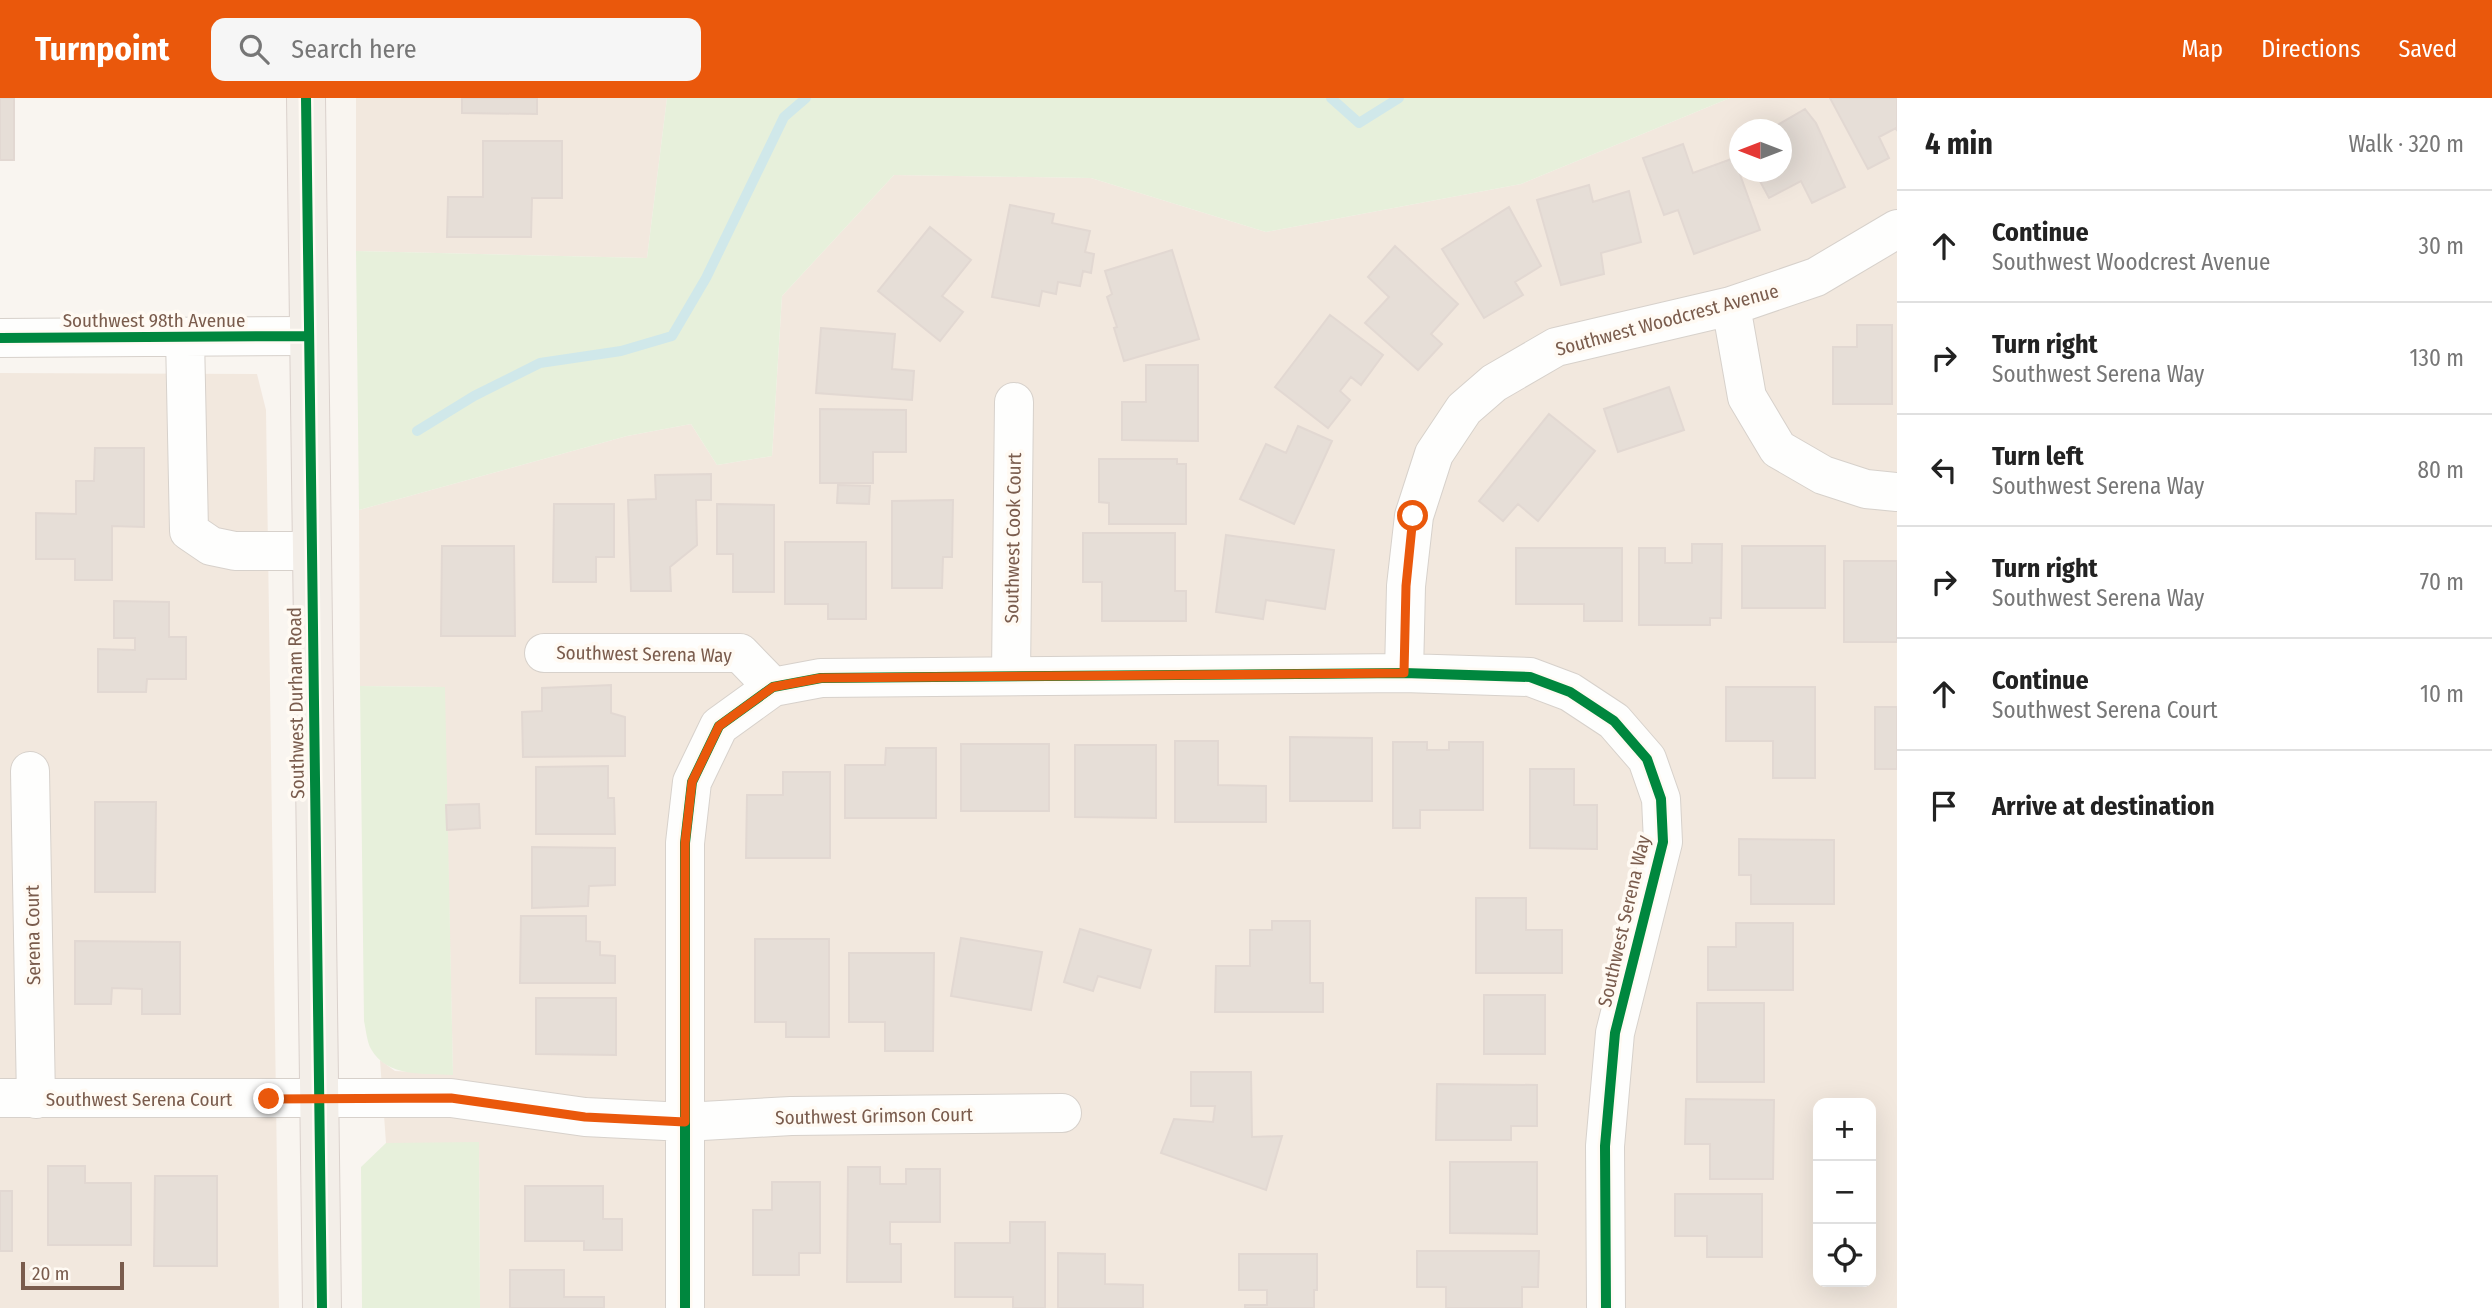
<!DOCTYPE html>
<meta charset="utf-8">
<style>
:root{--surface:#fff;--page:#f6f6f6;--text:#222;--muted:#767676;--line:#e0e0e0;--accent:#ea580c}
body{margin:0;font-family:"Fira Sans Condensed",sans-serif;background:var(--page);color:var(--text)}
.controls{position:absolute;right:21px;bottom:21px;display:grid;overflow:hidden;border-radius:14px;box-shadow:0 7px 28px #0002}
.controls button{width:63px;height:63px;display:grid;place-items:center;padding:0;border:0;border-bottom:2px solid var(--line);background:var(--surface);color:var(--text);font:35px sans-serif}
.compass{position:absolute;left:1729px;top:21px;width:63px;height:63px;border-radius:50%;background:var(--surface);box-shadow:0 7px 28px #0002;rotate:270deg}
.scale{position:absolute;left:21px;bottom:18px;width:103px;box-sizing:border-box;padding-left:7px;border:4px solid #7a5c4d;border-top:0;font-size:19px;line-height:24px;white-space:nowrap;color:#7a5c4d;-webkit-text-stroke:5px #fffaf3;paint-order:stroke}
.stop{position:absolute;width:21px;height:21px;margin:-16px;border:5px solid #ea580c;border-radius:50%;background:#fff}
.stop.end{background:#ea580c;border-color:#fff;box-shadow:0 2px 7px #0008}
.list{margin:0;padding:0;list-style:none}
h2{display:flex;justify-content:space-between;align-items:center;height:91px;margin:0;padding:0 28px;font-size:30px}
h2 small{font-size:23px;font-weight:400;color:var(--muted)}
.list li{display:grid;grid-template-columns:46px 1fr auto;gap:21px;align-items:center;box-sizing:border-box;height:112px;padding:0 28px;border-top:2px solid var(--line)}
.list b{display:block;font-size:26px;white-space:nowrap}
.list p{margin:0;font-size:23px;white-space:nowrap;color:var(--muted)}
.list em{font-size:23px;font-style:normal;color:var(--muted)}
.icon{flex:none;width:38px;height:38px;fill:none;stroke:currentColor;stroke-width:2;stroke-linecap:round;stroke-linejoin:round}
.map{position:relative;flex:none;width:1897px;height:1210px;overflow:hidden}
header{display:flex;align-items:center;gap:42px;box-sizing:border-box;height:98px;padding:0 35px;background:var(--accent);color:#fff}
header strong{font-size:33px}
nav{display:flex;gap:38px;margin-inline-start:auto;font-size:24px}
.search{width:490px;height:63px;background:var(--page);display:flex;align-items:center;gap:18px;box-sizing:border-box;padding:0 24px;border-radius:14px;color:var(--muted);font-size:26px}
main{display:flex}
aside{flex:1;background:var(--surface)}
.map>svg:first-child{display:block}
</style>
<header>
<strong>Turnpoint</strong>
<div class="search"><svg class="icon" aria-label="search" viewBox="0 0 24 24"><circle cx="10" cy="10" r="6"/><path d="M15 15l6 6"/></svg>Search here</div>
<nav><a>Map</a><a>Directions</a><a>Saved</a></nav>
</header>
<main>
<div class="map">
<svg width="1897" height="1210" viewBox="0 0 1897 1210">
<rect width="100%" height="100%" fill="#f9f5f0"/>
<path fill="#f2e8de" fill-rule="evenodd" d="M356,0h311l-20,160 -291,-7z
M1730,0h167v1210h-1417l-1,-165h-93l-6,-83 15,11 58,3 -9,-387 -84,-1 -1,-176 268,-74 64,-12 26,41 55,-9 10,-160 112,-121 197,3 175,54 255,-48zM1740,32h42v42h-42zM1818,1005h53v179h-53z
M0,275l257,1 9,36 13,898h-279z"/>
<path fill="#e7f0db" d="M667,0h1063l-209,86 -255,48 -175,-54 -197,-3 -112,121 -10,160 -55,9 -26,-41 -64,12 -268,74 -3,-259 291,7z
M360,588l85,1 8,388c-28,-2 -66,3 -82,-26 -4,-7 -5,-19 -7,-28z
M479,1044l1,166h-118l-1,-141 25,-24z"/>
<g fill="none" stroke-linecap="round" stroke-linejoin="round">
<path stroke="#d0e8ea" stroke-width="10" d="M1331,0l28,25 40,-25
M417,333l57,-35 66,-33 81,-12 51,-15 34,-58 78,-161 22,-19"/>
</g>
<path fill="#e6ded7" stroke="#e2d8d2" stroke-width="2" d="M0,0h14v62h-14z
M462,0h75v16l-75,-1z
M1830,0h67v33l-1,-3 -17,9 10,21 -21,11z
M1805,11l11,14 29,64 -33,16 -11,-22 -32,17 -14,-26h27v-42h-13z
M483,43h79v57h-30l-1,39h-84l1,-40h35z
M1683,46l10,29 41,-15 26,72 -66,24 -16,-44 -14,5 -21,-57z
M1589,87l4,17 36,-11 12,51 -40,11 3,21 -43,11 -24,-85z
M1010,107l44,9 -2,9 38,8 -5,21 9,2 -3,19 -8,-2 -3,15 -22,-4 -2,12 -14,-3 -3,15 -47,-9z
M1509,109l32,59 -26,16 8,13 -39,23 -42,-69z
M930,129l41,33 -29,36 21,16 -23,29 -62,-50z
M1395,148l63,58 -27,30 11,10 -24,26 -53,-47 24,-26 -21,-20z
M1172,152l27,89 -75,22 -10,-33 3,-1 -10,-30 5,-3 -7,-23z
M1330,217l53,40 -22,30 -10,-8 -11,14 10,9 -22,28 -53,-41z
M1857,227h35v79h-59v-57h24z
M821,230l74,6 -3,35 22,2 -2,29 -96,-7z
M1146,267h52v76l-76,-1v-38h24z
M1669,289l15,43 -66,22 -14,-43z
M820,311l86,1v42h-33v31h-53z
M1549,316l46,37 -57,70 -20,-17 -15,17 -24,-20z
M1298,328l34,15 -38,83 -54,-25 26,-55 20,9z
M95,350h49v79l-32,-1v54h-37v-21h-39v-46l40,1v-33h18z
M1099,361h78v5h9v60h-77v-21l-10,-1z
M711,376v26h-15l1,45 -27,22 1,24h-40l-3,-91 28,-1 -1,-24z
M838,387l32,1 -1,18 -32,-1z
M953,402l-1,57h-9l-1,31h-50v-87z
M554,406h60v53h-18v25h-43z
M717,406l57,1v87h-41v-38h-16z
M1083,435h92v58h11v30h-84v-39h-19z
M1226,437l108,15 -9,59 -59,-9 -3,19 -47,-7z
M785,444h81v77h-38v-15h-43z
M1692,446h30l-1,74h-11v7h-71v-77h26v15h27z
M442,448h72l1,90h-74z
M1742,448h83v62h-83z
M1516,450h106v73h-38v-17h-68z
M1844,463h53v81h-53z
M114,503l55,1v35h17v42h-39l-1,13h-48v-43l37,1v-12h-21z
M611,587v28l14,4v39l-102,1 -1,-45 20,-1v-23z
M1726,589h89v91h-42v-37h-47z
M1875,609h22v62h-22z
M1290,639l82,1v63h-82z
M1175,643h43v44l48,1v36h-91z
M1393,644h34v8h22v-8h34v68h-63v18h-27z
M961,646h88v67h-88z
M1075,647h81v73l-81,-1z
M886,650h50v70h-91v-53h40z
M608,668v32h6l1,36h-79v-67z
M1530,671h44v36h23v44l-67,-1z
M783,674h47v86h-84l1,-63h36z
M95,704h61l-1,90h-60z
M479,706l1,24 -33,2 -1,-25z
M1739,741l95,1v64h-83v-29h-12z
M532,749l83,1v37l-26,1 -1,20 -56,2z
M1476,800h50v32h36v43h-86z
M521,818h65v25l14,1v13l15,1v27h-95z
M1272,823h38v62h13v29h-108l1,-46h34v-36h22z
M1736,825h57v67h-85v-43h28z
M1080,831l71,21 -11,38 -42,-12 -5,15 -29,-9z
M961,840l81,14 -11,58 -80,-14z
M755,841h74v98h-43v-15h-31z
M75,843l105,1v72h-38v-25l-30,-1 -1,16h-36z
M849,855h85l-1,98h-48v-29h-36z
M1484,897h61v59h-61z
M536,900h80v57l-80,-1z
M1697,905h67v79h-67z
M1191,974h60l1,65 30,-1 -16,54 -105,-37 13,-34 39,3 2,-16h-24z
M1437,986l100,1v41h-26v14h-75z
M1686,1001l88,1 -1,79h-63v-35h-25z
M1450,1064h87v72l-87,-1z
M48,1068h37v17h46v62h-83z
M848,1069h32v17h26v-15h34v53h-50v22h11v38h-54z
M155,1078h62v90h-63z
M772,1084h48v71h-21v22h-46v-65h19z
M525,1088h78v33h19v31h-38v-9h-59z
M0,1093h12v60h-12z
M1675,1096h87v63h-55v-21h-32z
M1010,1124h35v86h-32v-11h-58v-54h55z
M1417,1153h122l-1,36h-16v21h-76v-21h-29z
M1058,1155l47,1v30l38,1v23h-85z
M1239,1156h78v36h-3v18h-69v-3h22v-15h-28z
M510,1172h54v27h40v11h-94z"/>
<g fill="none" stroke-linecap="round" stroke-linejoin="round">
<g stroke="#d7d1cb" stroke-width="40">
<path id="minor" d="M1731,208l16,91 31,52 45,26 43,14 31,3
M185,239l4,194 22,15 24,5h77
M0,240l308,-2
M544,555h196l33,34
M1404,575l2,-87 8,-70 20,-62 30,-45 30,-26 62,-36 175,-41 85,-29 81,-48
M1011,577l3,-273
M30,673l6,328
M0,1000h451l134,19 100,5 106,-6 271,-3
M685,1210v-465l7,-61 27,-56 54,-39 48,-9 583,-5 126,4 40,15 44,29 33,38 14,40 2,43 -48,191 -10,113 1,162"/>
</g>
<g stroke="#dad1cc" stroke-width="40">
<path id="major" d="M306,0l16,1210"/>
</g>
<use href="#minor" stroke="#fefefd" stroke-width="38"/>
<use href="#major" stroke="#f3eee8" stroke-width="38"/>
<g stroke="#fffaf3" stroke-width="15">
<path id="cycleway" d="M306,0l16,1210
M0,240l308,-2
M685,1210v-465l7,-61 27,-56 54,-39 48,-9 583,-5 126,4 40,15 44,29 33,38 14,40 2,43 -48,191 -10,113 1,162"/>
</g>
<use href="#cycleway" stroke="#00873e" stroke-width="10"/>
</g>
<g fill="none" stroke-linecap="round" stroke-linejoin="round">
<path stroke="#ea580c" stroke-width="9" d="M269,1001l182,-1 134,19 100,5v-279l7,-61 27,-56 54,-39 48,-9 583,-5 2,-87 7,-70"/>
</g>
<g text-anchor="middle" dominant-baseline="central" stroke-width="7" stroke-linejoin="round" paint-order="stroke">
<g font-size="19" fill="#7a5c4d" stroke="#fffaf3">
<text x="154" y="222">Southwest 98th Avenue</text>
<text transform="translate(1667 222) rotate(-15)">Southwest Woodcrest Avenue</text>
<text transform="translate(1013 440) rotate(-89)">Southwest Cook Court</text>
<text transform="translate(644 556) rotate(1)">Southwest Serena Way</text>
<text transform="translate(296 605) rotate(-91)">Southwest Durham Road</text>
<text transform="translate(1624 823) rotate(-77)">Southwest Serena Way</text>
<text transform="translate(33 837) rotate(-91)">Serena Court</text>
<text x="139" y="1001">Southwest Serena Court</text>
<text transform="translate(874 1018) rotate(-1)">Southwest Grimson Court</text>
</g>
</g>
</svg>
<div class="controls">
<button>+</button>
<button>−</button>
<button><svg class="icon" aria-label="locate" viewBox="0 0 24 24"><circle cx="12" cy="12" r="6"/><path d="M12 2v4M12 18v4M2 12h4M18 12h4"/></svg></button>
</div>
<svg class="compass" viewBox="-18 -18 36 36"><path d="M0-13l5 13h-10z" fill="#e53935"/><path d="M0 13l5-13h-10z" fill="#767676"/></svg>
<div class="scale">20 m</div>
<div class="stop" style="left:1413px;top:418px"></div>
<div class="stop end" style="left:269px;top:1001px"></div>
</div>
<aside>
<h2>4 min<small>Walk · 320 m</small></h2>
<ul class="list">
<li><svg class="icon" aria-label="ahead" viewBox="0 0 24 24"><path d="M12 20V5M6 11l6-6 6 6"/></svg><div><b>Continue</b><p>Southwest Woodcrest Avenue</p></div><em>30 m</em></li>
<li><svg class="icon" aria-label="right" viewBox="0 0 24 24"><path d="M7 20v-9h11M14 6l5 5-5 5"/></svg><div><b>Turn right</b><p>Southwest Serena Way</p></div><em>130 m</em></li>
<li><svg class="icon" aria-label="left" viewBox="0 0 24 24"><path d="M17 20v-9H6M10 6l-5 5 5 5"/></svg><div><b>Turn left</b><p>Southwest Serena Way</p></div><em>80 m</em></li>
<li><svg class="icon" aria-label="right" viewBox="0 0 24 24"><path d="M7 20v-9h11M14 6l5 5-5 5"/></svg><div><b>Turn right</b><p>Southwest Serena Way</p></div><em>70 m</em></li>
<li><svg class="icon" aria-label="ahead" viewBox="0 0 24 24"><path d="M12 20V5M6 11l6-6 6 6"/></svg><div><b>Continue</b><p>Southwest Serena Court</p></div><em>10 m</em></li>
<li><svg class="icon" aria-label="arrive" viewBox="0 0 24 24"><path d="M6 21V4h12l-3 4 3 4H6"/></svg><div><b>Arrive at destination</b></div></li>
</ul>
</aside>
</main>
